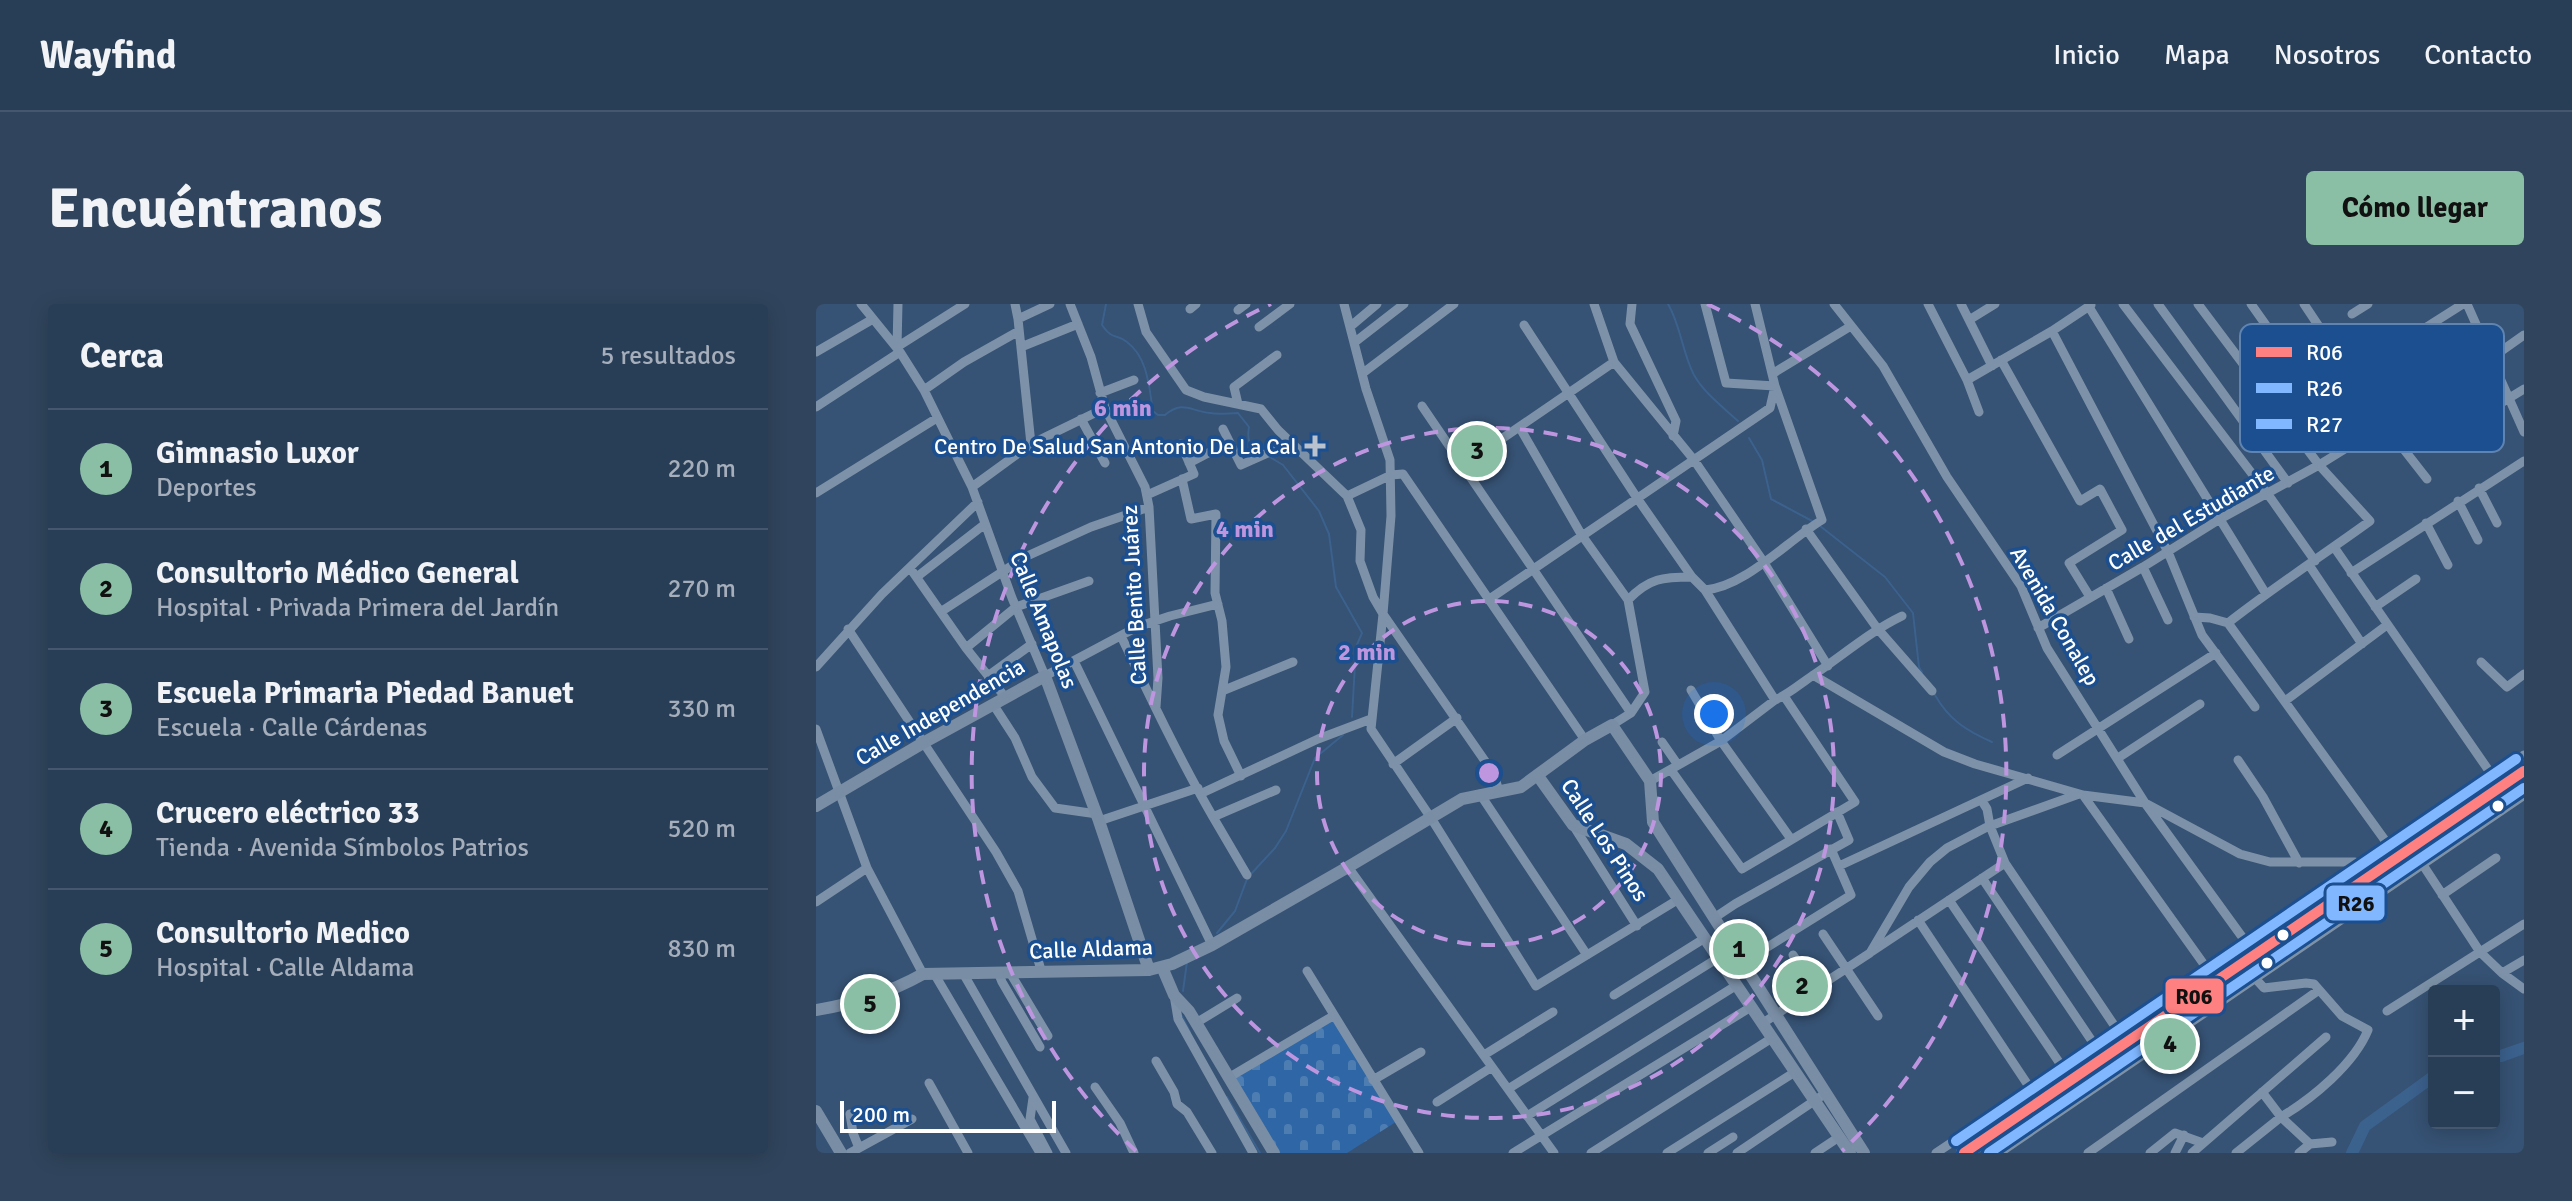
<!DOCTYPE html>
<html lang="es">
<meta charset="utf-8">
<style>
:root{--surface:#283e57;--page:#30455d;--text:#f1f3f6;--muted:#a5aeba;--line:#44576d;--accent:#8abfa5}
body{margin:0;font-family:Signika,sans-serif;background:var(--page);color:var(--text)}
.controls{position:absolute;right:24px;bottom:24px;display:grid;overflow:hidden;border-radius:8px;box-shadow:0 4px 20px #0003}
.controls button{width:72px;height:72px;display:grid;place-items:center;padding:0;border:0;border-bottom:2px solid var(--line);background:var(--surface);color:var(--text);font:40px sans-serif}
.scale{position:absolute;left:24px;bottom:20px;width:216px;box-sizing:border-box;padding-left:8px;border:4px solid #fff;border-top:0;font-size:22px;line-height:28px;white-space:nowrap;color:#fff;-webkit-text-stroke:6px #1b4f8f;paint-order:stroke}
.you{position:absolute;left:898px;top:410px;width:28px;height:28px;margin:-20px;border:6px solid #fff;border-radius:50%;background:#1a73e8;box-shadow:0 0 0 12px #1a73e833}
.badge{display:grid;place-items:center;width:52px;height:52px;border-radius:50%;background:var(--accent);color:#111;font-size:26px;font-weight:700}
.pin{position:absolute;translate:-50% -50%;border:4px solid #fff;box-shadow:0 2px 8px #0006}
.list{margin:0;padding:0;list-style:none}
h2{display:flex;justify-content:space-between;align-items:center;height:104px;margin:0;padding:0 32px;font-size:34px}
h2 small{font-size:26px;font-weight:400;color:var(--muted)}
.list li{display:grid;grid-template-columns:52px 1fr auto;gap:24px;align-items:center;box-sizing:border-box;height:120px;padding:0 32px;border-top:2px solid var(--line)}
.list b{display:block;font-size:30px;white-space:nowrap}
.list p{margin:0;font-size:26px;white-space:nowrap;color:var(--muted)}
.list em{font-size:26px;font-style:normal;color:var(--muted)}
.map{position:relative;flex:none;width:1708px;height:849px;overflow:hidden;border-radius:8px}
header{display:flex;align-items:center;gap:48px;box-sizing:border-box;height:112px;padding:0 40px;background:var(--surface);border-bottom:2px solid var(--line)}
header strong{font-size:38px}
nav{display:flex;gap:44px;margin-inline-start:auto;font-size:28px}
.intro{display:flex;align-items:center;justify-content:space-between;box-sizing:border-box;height:192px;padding:0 48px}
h1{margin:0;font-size:56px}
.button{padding:20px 36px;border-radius:8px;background:var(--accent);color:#111;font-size:28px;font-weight:700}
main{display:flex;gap:48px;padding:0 48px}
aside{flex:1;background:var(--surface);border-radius:8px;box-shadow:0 4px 20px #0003}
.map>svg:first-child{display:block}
</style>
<header>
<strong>Wayfind</strong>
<nav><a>Inicio</a><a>Mapa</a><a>Nosotros</a><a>Contacto</a></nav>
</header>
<div class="intro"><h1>Encuéntranos</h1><a class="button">Cómo llegar</a></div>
<main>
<aside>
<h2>Cerca<small>5 resultados</small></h2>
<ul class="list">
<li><span class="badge">1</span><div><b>Gimnasio Luxor</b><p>Deportes</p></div><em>220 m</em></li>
<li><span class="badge">2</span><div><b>Consultorio Médico General</b><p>Hospital · Privada Primera del Jardín</p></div><em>270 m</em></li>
<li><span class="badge">3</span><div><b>Escuela Primaria Piedad Banuet</b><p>Escuela · Calle Cárdenas</p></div><em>330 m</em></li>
<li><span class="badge">4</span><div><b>Crucero eléctrico 33</b><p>Tienda · Avenida Símbolos Patrios</p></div><em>520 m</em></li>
<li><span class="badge">5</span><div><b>Consultorio Medico</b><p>Hospital · Calle Aldama</p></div><em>830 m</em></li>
</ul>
</aside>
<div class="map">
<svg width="1708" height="849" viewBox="0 0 1708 849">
<defs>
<pattern id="cemetery-stones" width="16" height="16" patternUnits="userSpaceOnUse" patternTransform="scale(2)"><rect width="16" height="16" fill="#2f66a5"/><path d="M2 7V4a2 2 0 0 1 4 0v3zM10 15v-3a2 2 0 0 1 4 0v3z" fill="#4e7db2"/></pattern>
</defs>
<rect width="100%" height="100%" fill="#365274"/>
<path fill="url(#cemetery-stones)" d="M517,712l66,104 -52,33h-73l-46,-75z"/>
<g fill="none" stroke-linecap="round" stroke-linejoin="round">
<path stroke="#3b618d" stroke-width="2" d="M290,0l-4,21c11,16 14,8 25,17 21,16 22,45 26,69l5,4h7c18,-15 25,-4 45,-2 9,2 19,0 28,0l11,14c-2,11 0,18 7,26
M852,0c13,22 14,48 26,71 10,18 29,32 44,46
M933,134l13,22 9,39 43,23
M454,153l13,8 36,46 10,23 7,53 26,46 -6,14 -4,70
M1004,222l65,51 28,36 6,54 3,5
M1119,391c14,25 32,36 57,47
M435,570l24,-26 11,-17 29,-73 28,-23
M401,629l18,-22 12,-32
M367,687l4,-29
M366,712l8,16
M411,793l33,56"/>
<path stroke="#3b618d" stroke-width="12" d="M1678,752h7l23,-8
M1536,849l13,-27 69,-50"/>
<path stroke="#7d92a8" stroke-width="9" d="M45,0l39,48 24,38 37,75 11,22 40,111 33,78 92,-49 33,-11 48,-12
M199,0l3,15 13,125
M254,0l21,53 14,51 40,79 4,20 9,171 -2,29
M322,0l8,28 40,58 18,7 57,12 17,21 69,66 14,34 -1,31 13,36 10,17 -12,115 60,89 105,168 143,-87
M528,0l22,85 24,71 1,56 -8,98 111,160 5,18
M778,0l20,58 80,98 69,101 65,105
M816,0l-2,20 46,97 -3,15
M1018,0l49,62 64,111 74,109 26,62 98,155 103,142
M1112,0l39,76 12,32
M1145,0l31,62
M1307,0l149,196 43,61
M1342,0l130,179
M1382,0l121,161 51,56c-47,34 -96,66 -142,102
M1435,0l100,141
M1488,0l80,120 43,55
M1651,0l57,128
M1273,3l177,287
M374,5l6,-5
M422,6l8,-6
M1536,10l16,-10
M202,15l32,-15
M1153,16l26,-16
M708,21l113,173 55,79
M535,22l26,-22
M443,23l31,-23
M1236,27l116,221 34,83 53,72
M539,38l49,-38
M81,43l68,-43
M81,43l1,-43
M205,43l57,-23
M0,48l57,-33
M1185,56l79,141 20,-12 22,41 -53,33 21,34
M1557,57l90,-57
M547,69l91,-69
M956,70l79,-48
M1151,76l85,-49 39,-26
M108,86l40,-28 55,-31
M284,89l34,-13
M422,100l-4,-17 43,-32
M606,102l209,307
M0,103l84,-55
M265,115l24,44
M704,124l61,106 47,66
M407,125l18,36 51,-23
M1633,131l75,-46
M373,159l40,-21
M646,162l152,-104
M366,175l9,40 25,-5 -1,79 7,28 4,46 -8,48 6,26 17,35
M156,183l59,-43 74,-36
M1663,184l18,35
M0,189l121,-75
M331,191l47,-21 -13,-30
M531,192l44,-21 12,-1 182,266
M1642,197l20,39
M1610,219l22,42
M990,225l71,99 55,63
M1518,243l162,234
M1493,261l53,79
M1327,263l25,53
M94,264l56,80 39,49
M1535,269l173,-112
M102,272l67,-52
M1290,284l23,51
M889,286l70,110
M672,296l282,-192 5,-22 -20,-82
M1559,303l41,-28
M126,307l83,-54 66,-30 58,-20
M1378,313l16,1 18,5 164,227
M1222,324l105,-61 77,-48 99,-54 171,-106 34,-24
M32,325l148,223 22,39 23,79
M305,332c29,61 58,122 92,181l63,-27
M150,344l50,-41 73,-26
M258,357l138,284
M1665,358l26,25 17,-13
M0,363l66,-73 96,-92
M997,371l131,77 31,12 108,31 62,8 95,51 30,8h85l10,6
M172,372l44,-32
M875,386l30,51 70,98
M406,387l71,-29
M1469,397l102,-76
M177,400l22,34 17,39 23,31 42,6
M796,421l19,-12 14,-21 -17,-92c21,-22 35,-23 64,-23l13,13c40,-3 82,-49 117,-70l-47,-134 -49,-3 -21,-79
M0,425l51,139 56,106
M846,438l16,23
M1241,451l159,-102
M1302,454l82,-54
M1422,456l25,37 36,66
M577,460l64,-46
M855,466l71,99 113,-67 -71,-106
M834,477l71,-40 54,-41c14,-6 25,-16 37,-24 30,-20 57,-44 90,-60
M384,490l118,-55 53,-20
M664,490l107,161
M1267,491l125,175
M1166,497l5,8 3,17 15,37 113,168
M397,513l34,58
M283,517l99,-33
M757,521l64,101
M1605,558l59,90 22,21 22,16
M1023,562l189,-88
M532,563l206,286
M1166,574l114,169
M1626,591l54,-37
M1133,596l114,168
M0,598l51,-34
M898,614l21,-14 114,-64 -12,-28
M1102,616l114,171
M1007,630l55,82
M1055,648l134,-89
M977,651l22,34
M926,659l109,-68 -20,-46
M193,667l39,65
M491,667l112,182
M182,668l4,10 38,65
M147,669l103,180
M1686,669l22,-13
M119,671l105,178
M1437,672l11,12 42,-5 8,1 28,32 26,14c-14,34 -55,68 -87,87l-19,-25
M358,691l4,24 75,134
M798,691l91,-57
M1571,707l137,-87
M380,719l41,-25
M947,719l107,-70 39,-66 21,-25 17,-14 40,-21 92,-33
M668,751l69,-43
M340,757l18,31 3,12 10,8 25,41
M412,774l105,-62
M557,776l48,-28
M113,779l39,70
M279,783l25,36 14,30
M692,785l210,-131
M217,794l-3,21 18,34
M621,798l55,-35
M34,810l3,19 6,15
M711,812l210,-131
M34,849l62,-34
M697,849l238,-146
M775,849l181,-115
M851,849l128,-81
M892,849l25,-16
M921,849l89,-60
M999,849l24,-16
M1120,849l456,-303 132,-95
M1272,849l231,-163
M1334,849l25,-20 28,10
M1359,849l9,-18
M1376,849l134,-116
M1420,849l45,-36 29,27
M1483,849l11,-9 22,-2"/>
<path stroke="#798da4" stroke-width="12" d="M722,472l35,49 53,19 32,25 192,284
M0,502l107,-63 122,-67 54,145 50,149
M346,663l12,28 15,16 85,142
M0,706c38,-6 73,-17 107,-36l226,-4 23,-6 40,-19 136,-78 114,-68 59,-12 64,-47 27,-15 38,56 3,41 211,331
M0,807l25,42"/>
<path stroke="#7e92a7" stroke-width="16" d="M1148,849l560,-382
M1177,849l531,-362"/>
<g stroke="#1b4f8f" stroke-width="16">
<path id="bus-1" d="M1148,849l560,-382"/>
</g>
<g stroke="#1b4f8f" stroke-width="16">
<path id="bus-2" d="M1173,849l535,-365"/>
</g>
<g stroke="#1b4f8f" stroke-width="16">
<path id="bus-3" d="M1140,837l560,-382"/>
</g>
<use href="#bus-1" stroke="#ff8080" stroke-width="10"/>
<use href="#bus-2" stroke="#80b7ff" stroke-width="10"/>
<use href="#bus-3" stroke="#80b7ff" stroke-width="10"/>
</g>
<g fill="none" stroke="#bd96df" stroke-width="4" stroke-dasharray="14 10">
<circle cx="673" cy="469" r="172"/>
<circle cx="673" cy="469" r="345"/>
<path d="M320 847A517 517 0 0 1 455 0M891 0A517 517 0 0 1 1026 847"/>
</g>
<path fill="#b9c2ce" stroke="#1b4f8f" stroke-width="3" d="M495 130h8v8h8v8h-8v8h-8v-8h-8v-8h8z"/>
<g fill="#fff" stroke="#1b4f8f" stroke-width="3">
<circle cx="1682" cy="502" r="7"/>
<circle cx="1467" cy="631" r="7"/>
<circle cx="1451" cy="659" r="7"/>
</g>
<g text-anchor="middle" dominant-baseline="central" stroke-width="7" stroke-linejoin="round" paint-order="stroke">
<g font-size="22" fill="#fff" stroke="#1b4f8f" text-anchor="end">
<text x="481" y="142">Centro De Salud San Antonio De La Cal</text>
</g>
<g font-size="22" fill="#fff" stroke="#1b4f8f">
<text transform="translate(1375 214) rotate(-30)">Calle del Estudiante</text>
<text transform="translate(318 291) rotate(-93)">Calle Benito Juárez</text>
<text transform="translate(1239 312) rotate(60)">Avenida Conalep</text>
<text transform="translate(228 316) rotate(68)">Calle Amapolas</text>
<text transform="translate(124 408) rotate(-30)">Calle Independencia</text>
<text transform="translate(789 536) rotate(57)">Calle Los Pinos</text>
<text transform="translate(275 645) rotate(-2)">Calle Aldama</text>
</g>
</g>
<rect x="1424" y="20" width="264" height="128" rx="12" fill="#1b4f8f" stroke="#5f84b1" stroke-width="2"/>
<rect x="1440" y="43" width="36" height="10" fill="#ff8080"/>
<rect x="1440" y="79" width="36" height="10" fill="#80b7ff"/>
<rect x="1440" y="115" width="36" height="10" fill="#80b7ff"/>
<g font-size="22" fill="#fff">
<text x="1490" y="56">R06</text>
<text x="1490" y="92">R26</text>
<text x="1490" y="128">R27</text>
</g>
<circle cx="673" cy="469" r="12" fill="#bd96df" stroke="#1b4f8f" stroke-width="4"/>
<g font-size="24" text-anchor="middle" font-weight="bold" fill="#bd96df" stroke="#1b4f8f" stroke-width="7" stroke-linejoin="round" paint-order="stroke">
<text x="307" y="112">6 min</text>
<text x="429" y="233">4 min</text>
<text x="551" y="356">2 min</text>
</g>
<g stroke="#1b4f8f" stroke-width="3">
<rect x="1509" y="580" width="61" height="38" rx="8" fill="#80b7ff"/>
<rect x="1348" y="673" width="61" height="38" rx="8" fill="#ff8080"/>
</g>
<g font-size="22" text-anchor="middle" font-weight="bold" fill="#111">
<text x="1540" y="607">R26</text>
<text x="1378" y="700">R06</text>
</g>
</svg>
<div class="controls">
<button>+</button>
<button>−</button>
</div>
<div class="scale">200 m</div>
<div class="you"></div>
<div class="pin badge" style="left:923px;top:645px">1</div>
<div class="pin badge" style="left:986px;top:682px">2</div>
<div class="pin badge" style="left:661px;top:147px">3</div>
<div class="pin badge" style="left:1354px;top:740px">4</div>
<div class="pin badge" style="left:54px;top:700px">5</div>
</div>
</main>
